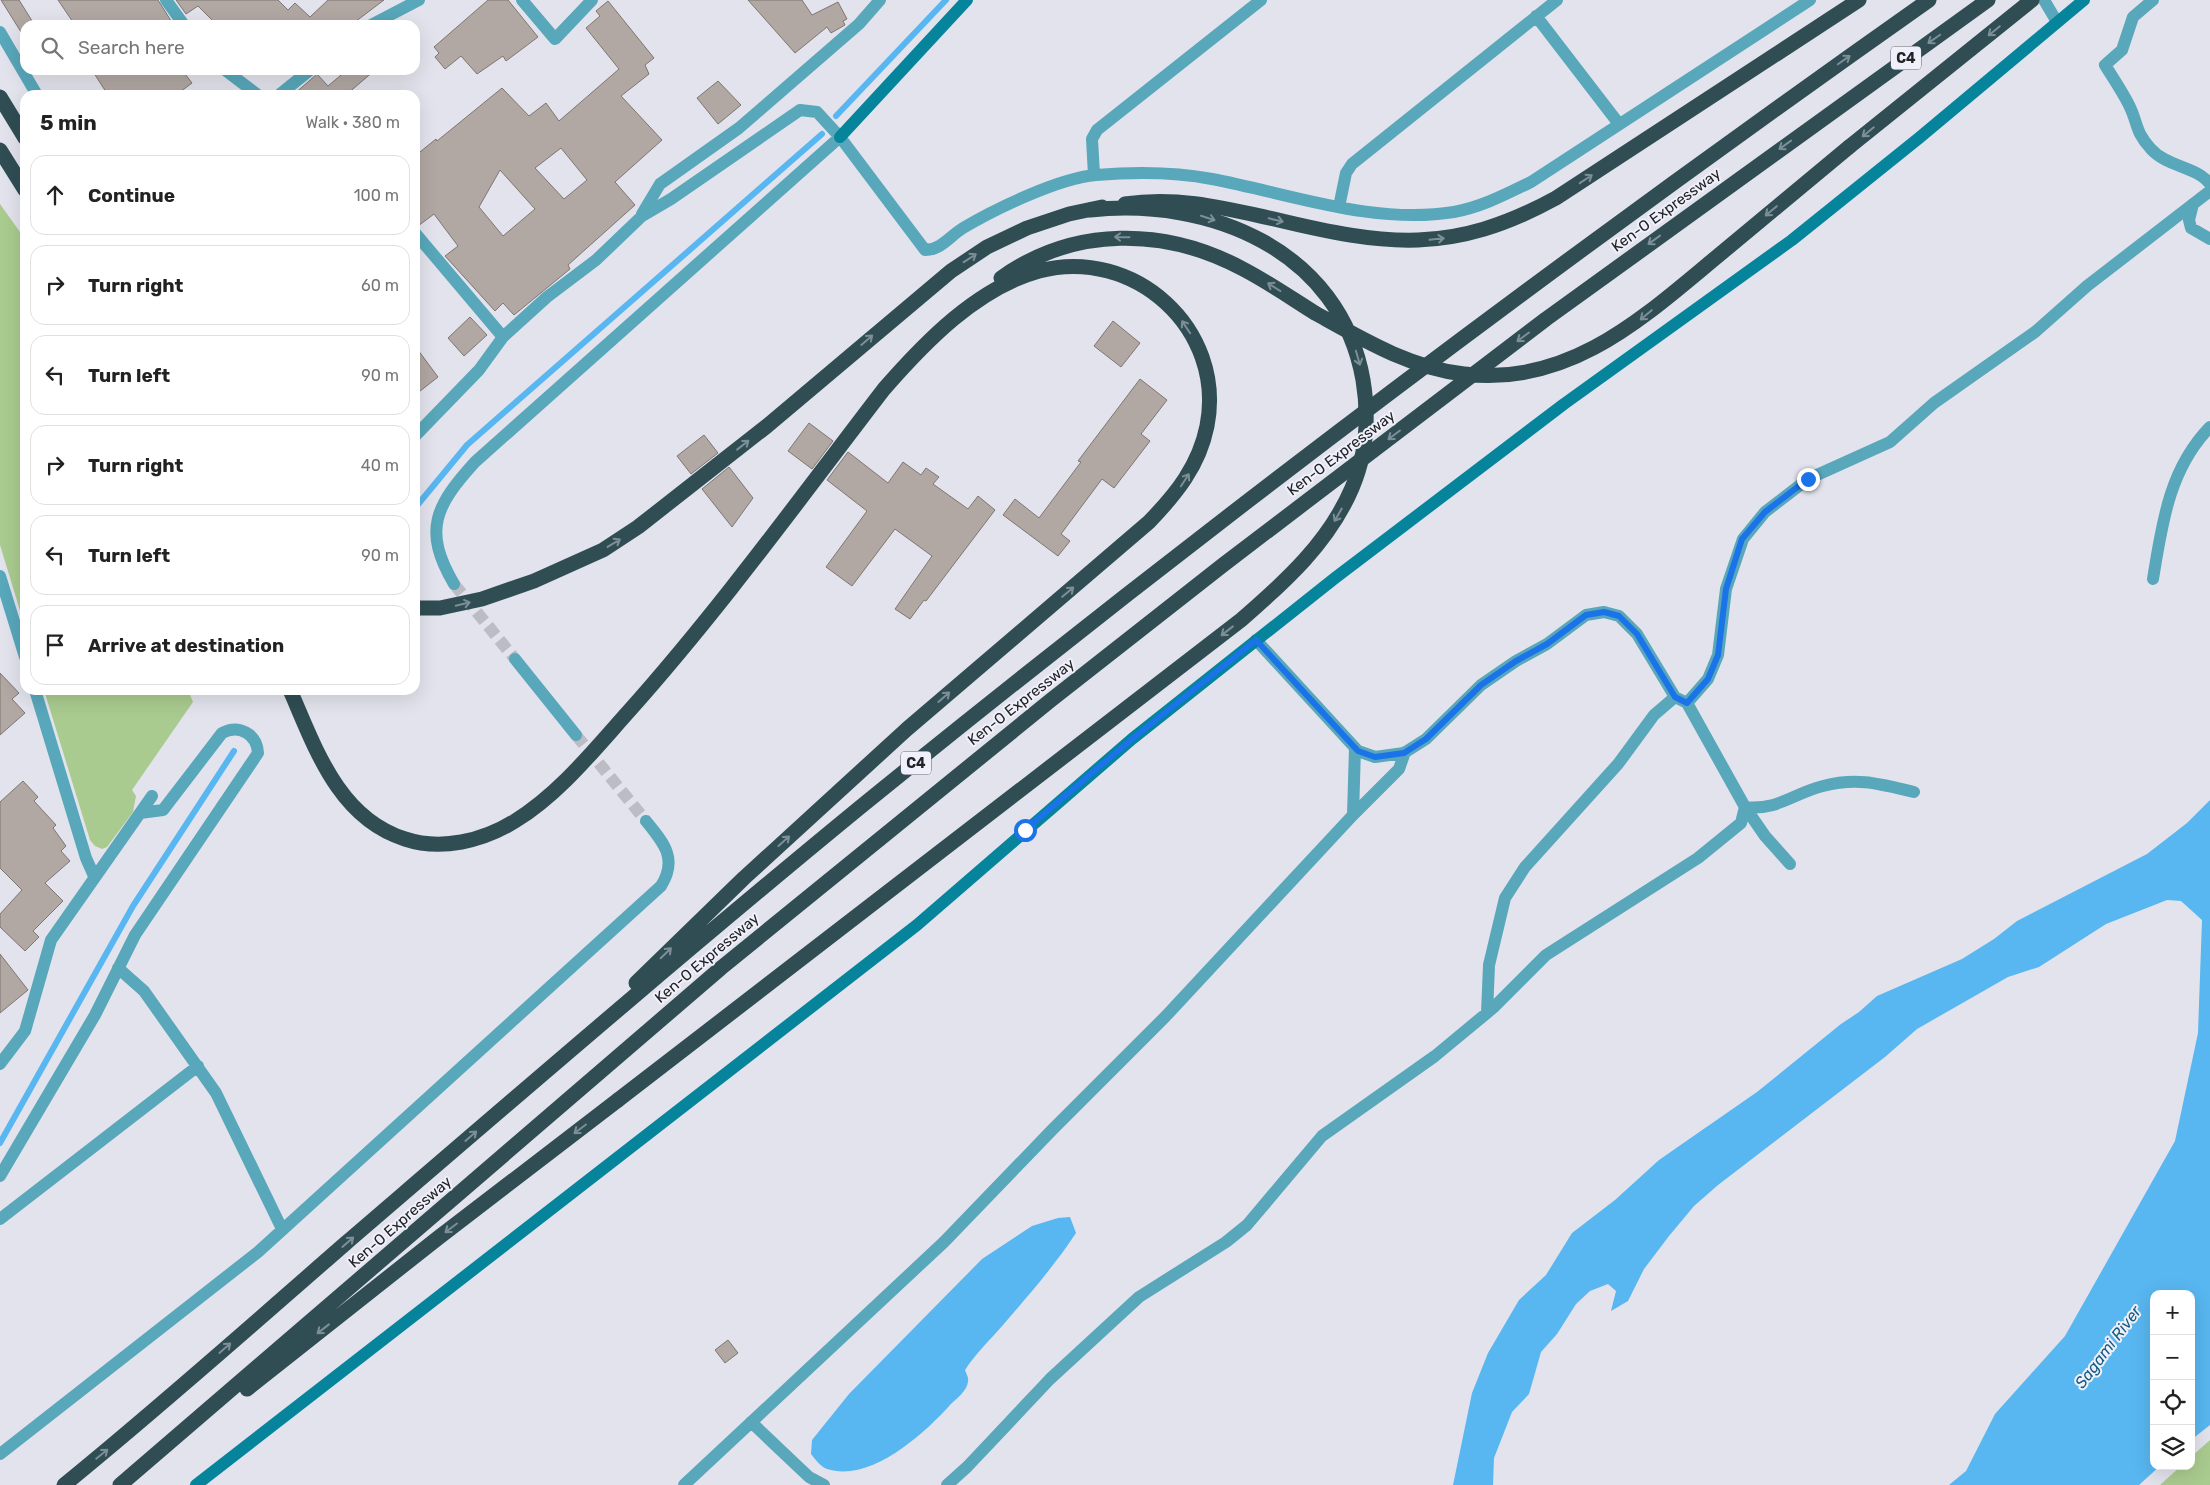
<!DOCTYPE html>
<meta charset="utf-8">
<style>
:root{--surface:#fff;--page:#f6f6f6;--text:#222;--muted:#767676;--line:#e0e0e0}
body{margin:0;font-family:Rubik,sans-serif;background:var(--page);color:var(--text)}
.controls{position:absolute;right:15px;bottom:15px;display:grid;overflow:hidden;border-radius:10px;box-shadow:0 5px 20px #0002}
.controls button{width:45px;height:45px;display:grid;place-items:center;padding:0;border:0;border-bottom:1px solid var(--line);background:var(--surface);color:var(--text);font:25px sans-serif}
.stop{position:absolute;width:15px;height:15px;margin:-11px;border:4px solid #1a73e8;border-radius:50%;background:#fff}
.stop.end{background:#1a73e8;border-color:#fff;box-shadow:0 1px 5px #0008}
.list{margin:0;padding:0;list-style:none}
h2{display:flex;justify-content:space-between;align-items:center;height:65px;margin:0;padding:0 20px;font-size:21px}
h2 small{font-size:16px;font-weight:400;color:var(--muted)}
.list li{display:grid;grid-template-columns:32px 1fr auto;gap:15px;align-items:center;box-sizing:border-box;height:80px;margin:0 10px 10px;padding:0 10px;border:1px solid var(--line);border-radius:15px}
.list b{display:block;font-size:19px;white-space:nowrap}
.list em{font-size:16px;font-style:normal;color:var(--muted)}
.icon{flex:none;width:28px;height:28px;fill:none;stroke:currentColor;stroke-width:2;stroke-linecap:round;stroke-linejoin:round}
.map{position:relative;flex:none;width:2210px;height:1485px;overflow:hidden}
.search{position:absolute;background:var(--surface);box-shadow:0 5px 20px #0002;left:20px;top:20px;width:400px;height:55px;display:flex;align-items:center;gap:12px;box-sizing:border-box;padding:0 18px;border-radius:15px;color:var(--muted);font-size:19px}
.panel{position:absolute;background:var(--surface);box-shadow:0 5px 20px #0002;left:20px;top:90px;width:400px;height:605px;border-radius:15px}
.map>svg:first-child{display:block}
</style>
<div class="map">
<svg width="2210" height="1485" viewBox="0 0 2210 1485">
<rect width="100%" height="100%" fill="#e2e3ec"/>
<path fill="#a9cb8f" d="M0,204l25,35v388l-25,-82z
M44,690h144l5,12 -61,88 4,6 -3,16 -26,35 -5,2 -7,-3 -5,-6z
M2210,1440v45h-50l21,-19h10v-9z"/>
<path fill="#58b6f0" d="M2210,800v625l-19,15v-146h-37v172h6l-21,19h-190l17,-14 29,-57 70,-78 110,-195 23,-108 4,-113 -21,-19 -14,-1 -61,24 -67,43 -31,10 -91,52 -32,28 -167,128 -24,21 -25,30 -25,33 -16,32 -17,10 5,-20 -8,-7 -18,7 -14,13 -19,30 -16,18 -12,42 -17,18 -18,46 -1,27h-40l19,-92 16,-40 31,-53 27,-25 26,-42 43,-33 44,-40 98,-68 84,-68 18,-12 18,-16 85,-37 32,-20 23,-18 130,-67 40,-31z
M1070,1217l6,16c-21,32 -48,63 -73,92 -13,15 -27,28 -38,45 1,3 4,8 3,11 0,9 -12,18 -18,24 -26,29 -80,78 -123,64 -6,-2 -12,-10 -16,-15l1,-14 37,-46 133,-135 50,-33 26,-8z"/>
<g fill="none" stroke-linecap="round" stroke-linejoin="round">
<path stroke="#58b6f0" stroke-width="6" d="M836,116l110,-116
M415,508l52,-63 355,-311
M0,1143l133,-237 101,-155"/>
</g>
<path fill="#b1a7a3" stroke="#7f7672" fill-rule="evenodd" d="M1,0h18l15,24 -9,1v5l-4,2z
M58,0h100l15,24 -98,1z
M176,0h102l10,10 7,-7 15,14 18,-17h56l-33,25h-134l-19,-19 -12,8z
M488,0h20l30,37 -32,24 -3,-5 -26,18 -16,-18 -16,13 -10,-12 4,-4 -5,-6z
M748,0h54l10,15 26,-13 9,17 -4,2 2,4 -14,8 -4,-6 -32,26z
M608,1l46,57 -9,7 4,9 -28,22 41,44 -47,42 20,23 -67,60 2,4 -56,46 -11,-12 -8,8 -50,-55 13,-10 -24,-32 -16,12 -3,-1v-69l21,-17 1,2 65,-53 27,28 17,-13 13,18 60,-52 -33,-41 14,-12 -4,-5zM561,148l26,32 -23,19 -29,-31zM500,170l35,39 -32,27 -24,-29z
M92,70h90l10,13 -16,12h-68z
M347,70h28l-29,25h-53l24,-21 11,12z
M718,81l23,24 -23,19 -21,-26z
M470,317l17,18 -23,21 -16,-18z
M1113,321l27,22 -19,24 -27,-21z
M415,346l23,31 -23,18z
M1140,379l27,21 -26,34 9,7 -36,47 -12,-9 -41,55 9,7 -12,15 -55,-41 12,-16 24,19 42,-56 -3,-1z
M809,423l24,18 -21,28 -24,-18z
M704,435l14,18 -27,21 -14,-18z
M848,452l40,31 15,-21 18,13 5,-7 13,9 -6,7 35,25 10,-13 17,14 -69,91 -2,-1 -14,19 -15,-10 37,-53 -37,-27 -43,57 -26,-19 41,-56 -40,-31z
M729,467l24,31 -21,29 -30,-38z
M0,673l19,20 -7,6 13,14 -25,22z
M23,781l15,16 -4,4 22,24 -3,3 13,18 -5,5 9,10 -25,22 18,18 -30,30 6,6 -14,14 -25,-24v-13l22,-24 -22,-22v-66z
M0,954l28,36 -28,23z
M728,1340l10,13 -13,10 -10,-13z"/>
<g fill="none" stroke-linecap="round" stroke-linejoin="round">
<path stroke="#bcbdc4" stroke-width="12" stroke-dasharray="12 6" stroke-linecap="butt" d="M454,584l61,75
M576,735l70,86"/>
<path stroke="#58a7ba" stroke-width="12" d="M166,0l18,25
M522,0l33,39 37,-39
M2044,0l13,22
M2153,0l-20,17 -11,33 -17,15c8,13 17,26 24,40 9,18 6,27 22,44 16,18 45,17 59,35
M1536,16l83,108
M371,25l48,-25
M0,32l37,63
M225,70l33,25
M279,95l31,-25
M1094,175l-2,-36 5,-9 164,-130
M2193,204l-4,16 2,8 19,11
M1339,207l7,-34 6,-9 205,-164
M642,214l18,-30 79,-56 120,-104 21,-24
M415,233l88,104
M415,436l64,-66 24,-33 44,-40 49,-37 46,-44 29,-17 129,-89 17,2 23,25 85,113c16,0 25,-14 38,-22 32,-19 96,-50 133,-53 37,-3 79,-3 116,4 79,15 161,46 242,33 28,-5 52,-18 77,-30l279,-182
M0,576l25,81
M2153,579c9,-55 16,-110 57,-152
M454,584c-32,-54 -18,-79 21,-122l365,-325
M1256,640l102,111 17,6 29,-4 22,-14 55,-54 35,-24 31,-17 39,-29 18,-3 15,4 18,18 38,63 12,6
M515,659l61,76
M35,690l51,168 8,18
M1745,807c32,4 49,-14 78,-21 35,-9 57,-2 91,6
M1745,807l20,29 25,28
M1353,815l2,-67
M118,968l26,23 72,102 66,136
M1487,1013l2,-48 16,-67 20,-31 93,-103 36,-49 21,-18
M0,1064l25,-33 26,-91 101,-144
M0,1176l95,-161 40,-80 123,-182c-1,-19 -19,-29 -36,-20l-59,77 -23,3
M0,1219l198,-153
M751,1422l58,55 15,8
M0,1454l258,-202 403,-366c17,-27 3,-43 -15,-65
M684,1485l260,-243 108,-112 113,-113 188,-202 46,-46 6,-17
M947,1485l20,-18 83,-88 89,-82 87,-55 21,-17 75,-89 113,-80 58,-48 53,-53 152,-97 43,-35 4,-16 -58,-104 21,-24 10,-24 8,-66 17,-50 22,-27 43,-33 82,-37 44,-39 101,-71 52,-46 123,-95"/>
<path stroke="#05849b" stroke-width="12" d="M840,137l127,-137
M196,1485l721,-560 215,-186 203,-161 229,-174 228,-164 127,-102 165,-138"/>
<path stroke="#304d54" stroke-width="15" d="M0,97l25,41
M1849,147l183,-147
M0,150l25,40
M1125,204c52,-8 99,4 149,15 112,27 178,36 282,-21l303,-198
M1001,278c73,-52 164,-51 242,-9 25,13 48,29 72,44
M415,608h25l42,-9 52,-18 69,-31 35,-23 129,-101 184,-155 36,-24 40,-19 42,-14 33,-7
M290,690c25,57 48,128 115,149 36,12 78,2 110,-18 44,-27 79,-71 114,-110 91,-102 172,-214 255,-322 41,-47 93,-101 155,-118 95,-25 187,58 168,155 -8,40 -31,68 -58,96l-242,207 -163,149 -108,105
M247,1389l191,-151 180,-138
M64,1485c96,-78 189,-161 282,-242 170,-146 339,-292 512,-434 347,-282 705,-551 1071,-809
M120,1485l601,-517 330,-268 172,-135 323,-246 442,-319"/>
<path stroke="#304d54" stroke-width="15" d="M1315,313c47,26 95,55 149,61 106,13 180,-57 255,-119 43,-36 87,-72 130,-108
M618,1100l623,-480c45,-39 88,-78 111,-132 15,-35 17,-72 11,-108 -23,-130 -153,-183 -273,-170"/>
</g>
<defs><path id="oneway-shaft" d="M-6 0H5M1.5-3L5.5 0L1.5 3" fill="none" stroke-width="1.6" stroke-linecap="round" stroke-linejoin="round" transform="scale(1.25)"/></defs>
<g stroke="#7c8e96">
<use href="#oneway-shaft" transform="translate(1994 31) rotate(141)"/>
<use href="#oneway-shaft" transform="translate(1934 39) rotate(145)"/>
<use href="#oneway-shaft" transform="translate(1844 60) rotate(-35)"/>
<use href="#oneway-shaft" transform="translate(1868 132) rotate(141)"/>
<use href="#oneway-shaft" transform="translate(1785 145) rotate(144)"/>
<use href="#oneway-shaft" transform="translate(1586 179) rotate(-33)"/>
<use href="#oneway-shaft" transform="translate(1771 211) rotate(140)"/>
<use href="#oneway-shaft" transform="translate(1208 218) rotate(18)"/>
<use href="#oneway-shaft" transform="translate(1276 220) rotate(13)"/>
<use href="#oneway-shaft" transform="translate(1122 237) rotate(-179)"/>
<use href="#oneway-shaft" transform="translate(1437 239) rotate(-6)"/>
<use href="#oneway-shaft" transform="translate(1654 240) rotate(144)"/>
<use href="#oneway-shaft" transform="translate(970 258) rotate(-33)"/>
<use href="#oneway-shaft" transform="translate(1274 287) rotate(-148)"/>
<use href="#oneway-shaft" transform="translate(1646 315) rotate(140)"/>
<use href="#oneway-shaft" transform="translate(1186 327) rotate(-124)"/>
<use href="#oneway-shaft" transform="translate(1523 337) rotate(143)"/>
<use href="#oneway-shaft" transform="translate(867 340) rotate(-41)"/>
<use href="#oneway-shaft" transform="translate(1358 358) rotate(74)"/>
<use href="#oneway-shaft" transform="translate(1394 435) rotate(143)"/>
<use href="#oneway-shaft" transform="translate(743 445) rotate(-38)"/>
<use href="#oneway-shaft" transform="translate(1185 480) rotate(-57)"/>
<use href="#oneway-shaft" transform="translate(1338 515) rotate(120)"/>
<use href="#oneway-shaft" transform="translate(614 543) rotate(-31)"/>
<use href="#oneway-shaft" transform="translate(1068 592) rotate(-40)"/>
<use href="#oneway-shaft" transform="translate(463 604) rotate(-13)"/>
<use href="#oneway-shaft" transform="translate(1227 631) rotate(142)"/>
<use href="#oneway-shaft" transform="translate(944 697) rotate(-41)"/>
<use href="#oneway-shaft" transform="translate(784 841) rotate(-42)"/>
<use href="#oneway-shaft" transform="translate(666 953) rotate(-44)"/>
<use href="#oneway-shaft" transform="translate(580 1129) rotate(143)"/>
<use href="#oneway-shaft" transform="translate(471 1136) rotate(-41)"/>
<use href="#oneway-shaft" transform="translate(451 1228) rotate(143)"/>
<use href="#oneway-shaft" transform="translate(348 1242) rotate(-41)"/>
<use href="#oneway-shaft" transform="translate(323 1329) rotate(142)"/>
<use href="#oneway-shaft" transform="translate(225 1348) rotate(-41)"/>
<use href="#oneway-shaft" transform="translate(102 1454) rotate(-39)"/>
</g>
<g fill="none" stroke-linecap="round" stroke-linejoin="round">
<path stroke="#1a73e8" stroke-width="6" d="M1025,830l107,-91 124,-99 102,111 17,6 29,-4 22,-14 55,-54 35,-24 31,-17 39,-29 18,-3 15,4 18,18 38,63 12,6 21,-24 10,-24 8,-66 16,-50 23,-27 43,-33"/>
</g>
<g text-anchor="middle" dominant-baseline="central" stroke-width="4" stroke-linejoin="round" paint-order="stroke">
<g fill="#eff0fa" stroke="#606066" stroke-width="1">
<rect x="1891" y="46.5" width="30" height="23" rx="4"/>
<rect x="901" y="751.5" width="30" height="23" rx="4"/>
</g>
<g font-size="14" font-weight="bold" fill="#222326">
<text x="1906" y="58">C4</text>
<text x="916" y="763">C4</text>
</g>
<g font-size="15" fill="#222326" stroke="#eff0fa">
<text transform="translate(1666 210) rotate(-36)">Ken-O Expressway</text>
<text transform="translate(1341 453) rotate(-37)">Ken-O Expressway</text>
<text transform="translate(1021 702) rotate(-38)">Ken-O Expressway</text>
<text transform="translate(707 958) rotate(-40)">Ken-O Expressway</text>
<text transform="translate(400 1222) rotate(-41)">Ken-O Expressway</text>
</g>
<g font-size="16" font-style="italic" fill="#155c83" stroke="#eff0fa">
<text transform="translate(2108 1347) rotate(-53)">Sagami River</text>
</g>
</g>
</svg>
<div class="controls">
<button>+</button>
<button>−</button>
<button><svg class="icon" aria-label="locate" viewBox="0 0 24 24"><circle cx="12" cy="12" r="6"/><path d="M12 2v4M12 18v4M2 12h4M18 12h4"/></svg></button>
<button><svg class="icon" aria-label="layers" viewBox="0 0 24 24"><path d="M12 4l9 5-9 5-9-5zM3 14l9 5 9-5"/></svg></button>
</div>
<div class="stop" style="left:1025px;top:830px"></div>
<div class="stop end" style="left:1808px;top:479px"></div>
<div class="search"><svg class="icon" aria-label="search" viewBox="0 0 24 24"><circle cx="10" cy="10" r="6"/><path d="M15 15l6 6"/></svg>Search here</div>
<section class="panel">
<h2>5 min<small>Walk · 380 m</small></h2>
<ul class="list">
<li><svg class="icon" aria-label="ahead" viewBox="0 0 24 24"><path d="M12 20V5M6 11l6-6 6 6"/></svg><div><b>Continue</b></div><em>100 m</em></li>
<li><svg class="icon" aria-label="right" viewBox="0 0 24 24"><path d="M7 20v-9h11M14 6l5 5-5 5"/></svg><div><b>Turn right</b></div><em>60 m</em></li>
<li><svg class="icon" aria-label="left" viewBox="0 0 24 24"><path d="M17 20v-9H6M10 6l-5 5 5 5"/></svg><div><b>Turn left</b></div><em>90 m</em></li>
<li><svg class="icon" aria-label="right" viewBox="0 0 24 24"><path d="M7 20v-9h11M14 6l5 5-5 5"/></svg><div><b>Turn right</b></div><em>40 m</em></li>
<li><svg class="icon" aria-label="left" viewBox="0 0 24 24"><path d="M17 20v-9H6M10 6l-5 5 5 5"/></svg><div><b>Turn left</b></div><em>90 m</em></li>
<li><svg class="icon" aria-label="arrive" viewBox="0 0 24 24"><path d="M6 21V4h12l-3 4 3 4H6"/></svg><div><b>Arrive at destination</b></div></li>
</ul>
</section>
</div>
